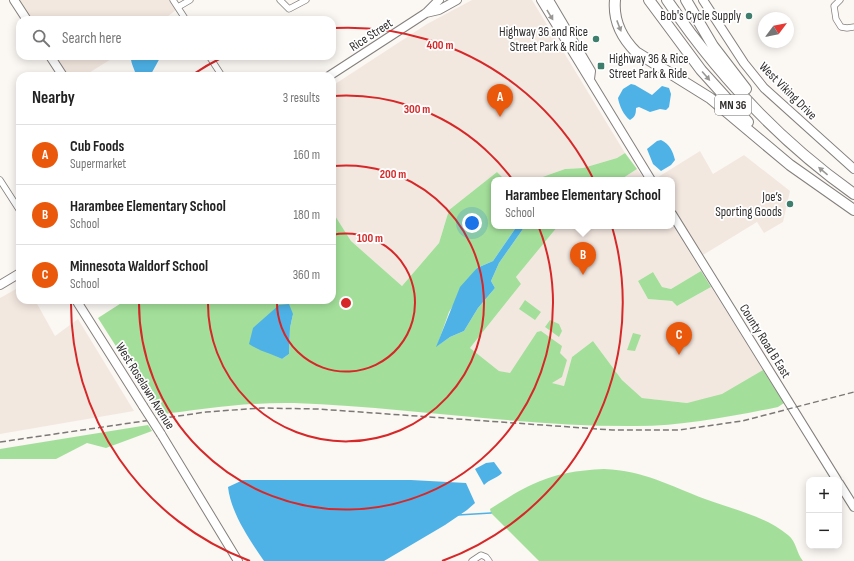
<!DOCTYPE html>
<meta charset="utf-8">
<style>
:root{--surface:#fff;--page:#f6f6f6;--text:#222;--muted:#767676;--line:#e0e0e0;--accent:#ea580c}
body{margin:0;font-family:"Sofia Sans Condensed",sans-serif;background:var(--page);color:var(--text)}
.controls{position:absolute;right:12px;bottom:12px;display:grid;overflow:hidden;border-radius:8px;box-shadow:0 2px 10px #0003}
.controls button{width:36px;height:36px;display:grid;place-items:center;padding:0;border:0;border-bottom:1px solid var(--line);background:var(--surface);color:var(--text);font:20px sans-serif}
.compass{position:absolute;left:758px;top:12px;width:36px;height:36px;border-radius:50%;background:var(--surface);box-shadow:0 2px 10px #0003;rotate:58deg}
.you{position:absolute;left:472px;top:223px;width:14px;height:14px;margin:-10px;border:3px solid #fff;border-radius:50%;background:#1a73e8;box-shadow:0 0 0 6px #1a73e833}
.badge{display:grid;place-items:center;width:26px;height:26px;border-radius:50%;background:var(--accent);color:#fff;font-size:13px;font-weight:700}
.pin{position:absolute;translate:-50% -33px;filter:drop-shadow(0 1px 2px #0008)}
.pin::after{content:'';position:absolute;top:21px;width:14px;height:12px;background:inherit;clip-path:polygon(0 0,100% 0,50% 100%)}
.popup{position:absolute;left:491px;top:177px;width:184px;height:52px;box-sizing:border-box;display:grid;place-content:center;border-radius:8px;background:var(--surface);filter:drop-shadow(0 1px 3px #0005);font-size:13px;white-space:nowrap;color:var(--muted)}
.popup b{font-size:15px;color:var(--text)}
.popup::after{content:'';position:absolute;left:50%;top:100%;margin-left:-8px;border:8px solid transparent;border-top-color:var(--surface)}
.list{margin:0;padding:0;list-style:none}
h2{display:flex;justify-content:space-between;align-items:center;height:52px;margin:0;padding:0 16px;font-size:17px}
h2 small{font-size:13px;font-weight:400;color:var(--muted)}
.list li{display:grid;grid-template-columns:26px 1fr auto;gap:12px;align-items:center;box-sizing:border-box;height:60px;padding:0 16px;border-top:1px solid var(--line)}
.list b{display:block;font-size:15px;white-space:nowrap}
.list p{margin:0;font-size:13px;white-space:nowrap;color:var(--muted)}
.list em{font-size:13px;font-style:normal;color:var(--muted)}
.icon{flex:none;width:22px;height:22px;fill:none;stroke:currentColor;stroke-width:2;stroke-linecap:round;stroke-linejoin:round}
.map{position:relative;flex:none;width:854px;height:561px;overflow:hidden}
.search{position:absolute;background:var(--surface);box-shadow:0 2px 10px #0003;left:16px;top:16px;width:320px;height:44px;display:flex;align-items:center;gap:10px;box-sizing:border-box;padding:0 14px;border-radius:12px;color:var(--muted);font-size:15px}
.panel{position:absolute;background:var(--surface);box-shadow:0 2px 10px #0003;left:16px;top:72px;width:320px;height:232px;border-radius:12px}
.map>svg:first-child{display:block}
</style>
<div class="map">
<svg width="854" height="561" viewBox="0 0 854 561">
<rect width="100%" height="100%" fill="#fbf7f3"/>
<path fill="#f3e8e0" d="M17,0h152l7,10 -13,10h-133z
M472,0h60l93,153 -8,5 -34,10 -18,1 -31,11h-29l-8,-8 -48,38 -10,33 -37,43 -51,-45 -19,-30v-125l95,-62z
M54,56h62l-32,20h-17z
M700,151l13,23 31,-19 46,36 -7,31 -19,11 -7,-11 -54,33 -31,-48v-27l-17,-1z
M637,169l8,11h-25z
M672,224l29,47 -30,18 -9,-2 -9,-15 -15,9 10,18 24,2 5,5 34,-19 52,83 -41,25 -35,8 -45,-5 -20,-18 -29,-39 -21,16 -8,29 -65,-15 -29,-23 51,-64 -5,-7 42,-51h114z
M16,289l4,2v9h15l20,36 23,-17 56,92 -134,23v-136z"/>
<path fill="#a3df9a" fill-rule="evenodd" d="M625,153l12,16 -17,11h-86l31,-11 18,-1 34,-10z
M497,172l8,8h-11v46h23l-24,35 -16,7 -28,44 -12,34 13,-9 14,-6 14,-23 17,-20 -4,-7 8,-18 26,-37h33l-42,51 5,7 -51,64 29,23 11,2 27,-41 4,-1 21,15 -2,7 7,7 -5,17 -10,6 12,3 8,-29 21,-16 29,39 20,18 45,5 35,-9 41,-24 21,33 -6,4c-49,10 -99,20 -149,19 -112,0 -223,-19 -335,-23 -45,-1 -92,6 -137,12l-8,-13 3,-6 -29,-44 -4,-1 -21,-33 28,-18h206v-89l19,30 51,45 37,-43 10,-33zM293,314l-3,14 -1,26 -7,5 -10,-5z
M701,271l10,16 -34,19 -5,-5 -24,-2 -10,-18 15,-9 9,15 9,2z
M525,300l16,12 -6,8 -16,-11z
M550,320l9,4 3,7 -3,6 -14,-10z
M633,333l8,2 -6,16 -8,-1z
M148,425l4,6 -46,17 -19,-5 -31,16h-56v-10z
M604,469c41,2 64,16 101,30 27,10 60,17 83,36 9,7 8,18 15,26h-264l-48,-48 -1,-4c13,-8 26,-17 41,-24 23,-11 47,-15 73,-16z"/>
<path fill="#4eb2e7" d="M131,56h30l-11,20h-14c-1,-7 -6,-13 -5,-20z
M631,84l4,1 17,10 10,-9 7,2 2,6 -2,13 -3,3 -6,-1 -10,3 -11,-5 -3,1c0,6 -1,9 -6,12 -6,-4 -11,-15 -12,-22l5,-9z
M661,140c9,4 12,12 14,20l-4,5 -10,6 -8,-7 -6,-15 10,-8z
M517,226h8l-26,37 -8,18 4,7 -17,20 -14,23 -14,6 -14,10 24,-60 17,-19 16,-7z
M289,304l4,10 -3,14 -1,26 -7,5c-12,-6 -21,-7 -33,-15l4,-16 26,-23z
M494,462l8,11c-5,5 -12,6 -18,12l-9,-16 11,-6z
M243,480h168l55,3 9,20 -8,7 -22,15 -61,36h-120c-15,-22 -33,-48 -36,-74z"/>
<g fill="none" stroke-linecap="round" stroke-linejoin="round">
<path stroke="#4eb2e7" stroke-width="1.5" d="M458,515l33,-2"/>
<g stroke="#837f7c" stroke-width="7">
<path id="street" d="M173,0l13,20
M280,0l9,9 17,-9
M840,0l-6,6 2,13 5,8 6,1 7,-1
M178,7l12,-7
M209,56l13,20
M0,180l20,31
M472,561l9,-6 5,2 3,4"/>
</g>
<g stroke="#837f7c" stroke-width="10">
<path id="secondary" d="M14,0l13,20
M541,0l110,180
M549,0l42,71 -1,8
M703,0l41,63 20,25 90,81
M426,13l13,-3 18,-10
M50,56l13,20
M329,76l97,-63 13,-13
M672,214l165,266
M0,285l20,-12
M76,300l67,106
M161,434l77,127
M839,483l15,24"/>
</g>
<g stroke="#837f7c" stroke-width="12">
<path id="highway" d="M615,0c-2,21 6,37 21,52l74,46 80,67 64,45
M649,0l52,70 47,52
M667,0c50,74 114,142 187,194
M686,0l27,46 33,43"/>
</g>
<use href="#street" stroke="#fff" stroke-width="5.5"/>
<use href="#secondary" stroke="#fff" stroke-width="8"/>
<use href="#highway" stroke="#fff" stroke-width="10"/>
<path stroke="#7b7876" stroke-width="1.5" stroke-dasharray="6 3" stroke-linecap="butt" d="M0,442l206,-30 55,-4 57,1 294,21h67l63,-9 112,-29"/>
<g stroke="#837f7c" stroke-width="10" stroke-linecap="butt">
<path id="secondary-bridge" d="M143,406l18,28"/>
</g>
<use href="#secondary-bridge" stroke="#fff" stroke-width="8"/>
</g>
<defs><path id="oneway-solid" d="M-6-.8H1V-3.2L6.5 0L1 3.2V.8H-6Z"/></defs>
<g fill="#989796">
<use href="#oneway-solid" transform="translate(550 15) rotate(59)"/>
<use href="#oneway-solid" transform="translate(619 26) rotate(69)"/>
<use href="#oneway-solid" transform="translate(706 76) rotate(49)"/>
<use href="#oneway-solid" transform="translate(823 171) rotate(-140)"/>
</g>
<g fill="none" stroke="#d62828" stroke-width="2">
<path d="M332 235A69 69 0 1 1 277 301"/>
<path d="M333 166A138 138 0 1 1 208 301"/>
<path d="M333 96A207 207 0 1 1 139 301"/>
<path d="M250 561A275 275 0 0 1 71 301M192 75A275 275 0 0 1 223 57M334 28A275 275 0 0 1 442 561"/>
</g>
<g fill="#3e7e6c" stroke="#fff" stroke-width="1.5">
<circle cx="749" cy="16" r="4"/>
<circle cx="596" cy="39" r="4"/>
<rect x="597" y="62" width="8" height="8" rx="2"/>
<circle cx="790" cy="204" r="4"/>
</g>
<g text-anchor="middle" dominant-baseline="central" stroke-width="3.5" stroke-linejoin="round" paint-order="stroke">
<rect fill="#fff" stroke="#6f6d6d" stroke-width="1" x="715" y="95" width="36" height="20" rx="3"/>
<g font-size="12" font-weight="bold" fill="#312f2e">
<text x="733" y="105">MN 36</text>
</g>
<g font-size="13" fill="#312f2e" stroke="#fff" text-anchor="end">
<text x="741" y="16">Bob's Cycle Supply</text>
<text x="588" y="32">Highway 36 and Rice<tspan x="588" dy="15">Street Park &amp; Ride</tspan></text>
<text x="609" y="59" text-anchor="start">Highway 36 &amp; Rice<tspan x="609" dy="15">Street Park &amp; Ride</tspan></text>
<text x="782" y="197">Joe’s<tspan x="782" dy="15">Sporting Goods</tspan></text>
</g>
<g font-size="13" fill="#312f2e" stroke="#fff">
<text transform="translate(371 35) rotate(-33)">Rice Street</text>
<text transform="translate(788 91) rotate(45)">West Viking Drive</text>
<text transform="translate(765 341) rotate(58)">County Road B East</text>
<text transform="translate(145 386) rotate(58)">West Roselawn Avenue</text>
</g>
</g>
<circle cx="346" cy="303" r="6" fill="#d62828" stroke="#fff" stroke-width="2"/>
<g font-size="12" text-anchor="middle" font-weight="bold" fill="#d62828" stroke="#fff" stroke-width="3.5" stroke-linejoin="round" paint-order="stroke">
<text x="440" y="49">400 m</text>
<text x="417" y="113">300 m</text>
<text x="393" y="178">200 m</text>
<text x="370" y="242">100 m</text>
</g>
</svg>
<div class="controls">
<button>+</button>
<button>−</button>
</div>
<svg class="compass" viewBox="-18 -18 36 36"><path d="M0-13l5 13h-10z" fill="#e53935"/><path d="M0 13l5-13h-10z" fill="#767676"/></svg>
<div class="you"></div>
<div class="pin badge" style="left:500px;top:117px">A</div>
<div class="pin badge" style="left:583px;top:275px">B</div>
<div class="popup"><b>Harambee Elementary School</b>School</div>
<div class="pin badge" style="left:679px;top:355px">C</div>
<div class="search"><svg class="icon" aria-label="search" viewBox="0 0 24 24"><circle cx="10" cy="10" r="6"/><path d="M15 15l6 6"/></svg>Search here</div>
<section class="panel">
<h2>Nearby<small>3 results</small></h2>
<ul class="list">
<li><span class="badge">A</span><div><b>Cub Foods</b><p>Supermarket</p></div><em>160 m</em></li>
<li><span class="badge">B</span><div><b>Harambee Elementary School</b><p>School</p></div><em>180 m</em></li>
<li><span class="badge">C</span><div><b>Minnesota Waldorf School</b><p>School</p></div><em>360 m</em></li>
</ul>
</section>
</div>
